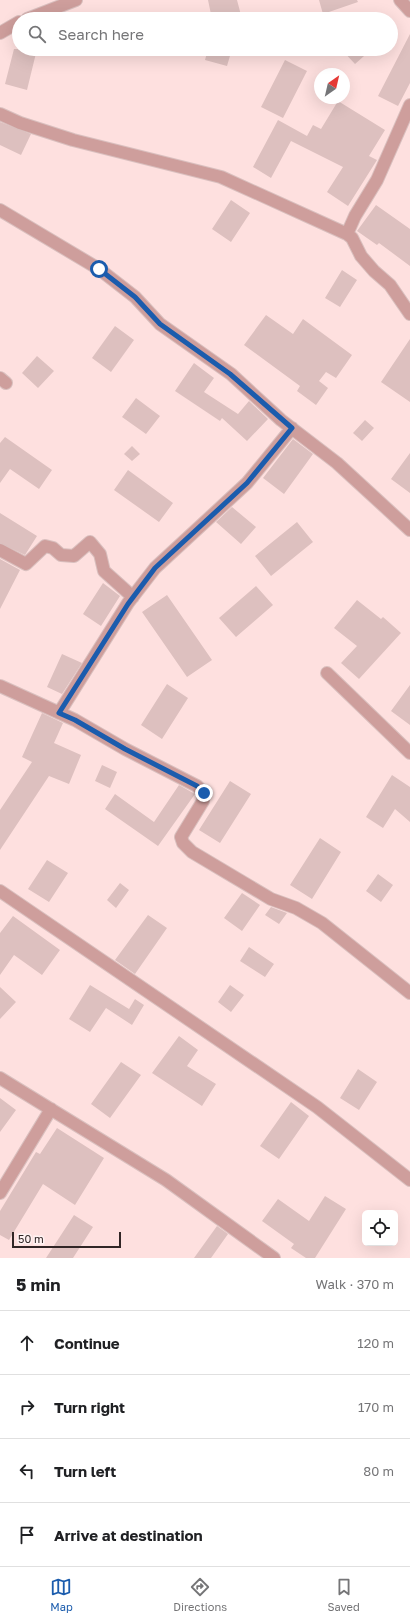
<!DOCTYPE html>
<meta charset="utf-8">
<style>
:root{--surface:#fff;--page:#f6f6f6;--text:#202124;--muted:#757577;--line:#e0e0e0;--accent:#1b5cad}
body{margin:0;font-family:"Golos Text",sans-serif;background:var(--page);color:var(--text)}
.controls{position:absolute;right:12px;bottom:12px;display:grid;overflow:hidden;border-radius:6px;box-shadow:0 4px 16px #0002}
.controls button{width:36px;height:36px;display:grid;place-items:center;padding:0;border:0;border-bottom:1px solid var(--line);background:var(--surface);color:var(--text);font:20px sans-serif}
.compass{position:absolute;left:314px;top:68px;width:36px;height:36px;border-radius:50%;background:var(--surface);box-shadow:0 4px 16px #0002;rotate:34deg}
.scale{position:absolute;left:12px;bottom:10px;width:109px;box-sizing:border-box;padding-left:4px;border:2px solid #312626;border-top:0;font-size:11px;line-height:14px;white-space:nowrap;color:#312626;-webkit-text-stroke:3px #fff2f2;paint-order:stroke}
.stop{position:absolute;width:12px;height:12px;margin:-9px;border:3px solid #1b5cad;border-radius:50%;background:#fff}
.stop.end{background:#1b5cad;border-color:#fff;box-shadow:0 1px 4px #0008}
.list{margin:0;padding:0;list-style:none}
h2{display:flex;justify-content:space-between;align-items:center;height:52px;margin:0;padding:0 16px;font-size:17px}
h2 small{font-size:13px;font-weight:400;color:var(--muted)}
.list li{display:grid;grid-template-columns:26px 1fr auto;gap:12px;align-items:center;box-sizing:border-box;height:64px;padding:0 16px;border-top:1px solid var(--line)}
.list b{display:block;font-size:15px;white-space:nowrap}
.list em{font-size:13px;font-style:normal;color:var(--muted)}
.icon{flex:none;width:22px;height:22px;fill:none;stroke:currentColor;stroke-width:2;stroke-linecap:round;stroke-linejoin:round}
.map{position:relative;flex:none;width:410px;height:1258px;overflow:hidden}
.search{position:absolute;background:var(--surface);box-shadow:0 4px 16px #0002;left:12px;right:12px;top:12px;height:44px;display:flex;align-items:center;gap:10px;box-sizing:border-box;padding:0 14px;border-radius:22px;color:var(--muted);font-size:15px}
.sheet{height:308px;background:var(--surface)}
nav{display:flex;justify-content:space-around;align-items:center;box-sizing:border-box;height:56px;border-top:1px solid var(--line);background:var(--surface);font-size:11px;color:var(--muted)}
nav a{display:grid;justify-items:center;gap:2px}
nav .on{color:var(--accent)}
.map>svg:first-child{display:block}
</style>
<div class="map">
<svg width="410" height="1258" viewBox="0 0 410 1258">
<rect width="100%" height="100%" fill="#fee0df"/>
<path fill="#ddc0bf" d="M208,0h29l5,19h-30z
M319,0h38l1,2 -35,12z
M410,34v49l-12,23 -20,-10z
M14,49h23l-10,41 -22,-6z
M208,49h24l-5,17 -22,-6z
M341,49h31l-17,15z
M285,60l22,11 -24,47 -22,-11z
M338,101l47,29 -16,26 8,4 -29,46 -21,-14 16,-25 -52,-26 -20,37 -18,-11 25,-47 29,16 6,-11 8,4z
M0,122l31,12 -10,21 -21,-10z
M231,200l19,13 -19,29 -19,-13z
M376,205l34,24v37l-31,-23 -2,2 -20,-14z
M342,270l15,10 -17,27 -15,-9z
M266,315l27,19 10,-15 49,36 -16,23 -10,-6 -7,9 9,7 -12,17 -19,-14 3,-5 -56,-41z
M115,326l19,14 -23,32 -19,-14z
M410,339v63l-29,-20z
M37,356l17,15 -16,17 -16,-15z
M194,363l20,15 -10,14 34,22 11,-13 19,18 -21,22 -25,-23 -2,3 -45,-30z
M136,398l24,18 -14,18 -24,-17z
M365,420l9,8 -12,13 -9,-8z
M5,437l47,33 -13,19 -29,-20 -10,14v-40z
M293,439l20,15 -29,40 -21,-16z
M132,446l8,8 -8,7 -8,-7z
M410,453v40l-19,-14z
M128,470l45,33 -14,19 -45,-32z
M232,507l24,20 -15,17 -25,-22z
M0,513l37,23 -12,19 -25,-12z
M297,522l16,20 -42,34 -16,-20z
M0,559l20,11 -20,39z
M103,583l17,13 -19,30 -18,-12z
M256,586l17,19 -37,32 -17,-19z
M167,595l45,65 -25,17 -45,-65z
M357,600l24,19 2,-2 18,16 -42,46 -18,-16 16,-17 -23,-18z
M62,654l20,9 -20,31 -15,-7z
M167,684l21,14 -26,41 -21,-14z
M410,685v40l-19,-14z
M42,713l21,10 -9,20 27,12 -12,29 -20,-8 -49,74v-40l32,-48 -10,-5z
M102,765l15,7 -7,16 -15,-7z
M392,775l18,12v35l-15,-13 -12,19 -17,-11z
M230,781l21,13 -31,49 -21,-13z
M179,785l16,9 -37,52 -53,-37 10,-15 39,28z
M320,838l21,14 -29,47 -22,-14z
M47,860l21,13 -19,29 -21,-13z
M378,874l15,11 -12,17 -15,-11z
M120,883l9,7 -13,18 -9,-8z
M242,893l18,12 -18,26 -18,-13z
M271,907l16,6 -8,11 -14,-9z
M148,915l19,13 -32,46 -20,-14z
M13,916l47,34 -18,25 -28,-20 -14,20v-42z
M249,947l25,17 -9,13 -25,-16z
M90,985l39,24 6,-10 9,6 -12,20 -26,-17 -16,24 -21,-13z
M230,985l14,10 -13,17 -13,-10z
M0,987l16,15 -16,17z
M179,1036l19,14 -11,16 29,18 -14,22 -50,-33z
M121,1062l20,13 -31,43 -19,-14z
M358,1069l19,13 -18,28 -19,-12z
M0,1098l16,12 -16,22z
M291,1102l18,14 -30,43 -19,-13z
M57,1128l47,30 -29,47 -32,-21 -34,56 -9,-5v-24l36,-59 4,2z
M325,1196l21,13 -31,49h-9l-15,-10 3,-4 -32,-23 16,-22 31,22z
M74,1215l19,12 -20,31h-27z
M217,1226l11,8 -17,24h-17z"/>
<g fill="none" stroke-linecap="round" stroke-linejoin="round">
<g stroke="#d9bfbe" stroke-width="14">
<path id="minor" d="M400,0l10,11
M27,19l49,-19
M0,33l19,-11
M0,114l20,9 53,17 148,37 126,57 5,4 9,18 13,15 16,14 20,29
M0,210l99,59 36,28 25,27 71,50 50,46 56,43 73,67
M347,234l8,-18 22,-36 33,-75
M0,378l6,5
M0,550l26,14 19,-18 8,2 8,7 13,1 16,-14 10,12 4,17 29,26
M327,673l83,80
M0,686l75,34 50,29 72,37 7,7 -1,8 -22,36 2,6 9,9 79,47 25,9 26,15 88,70
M59,713l69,-110 27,-35 92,-85 45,-55
M0,891l317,216 93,73
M0,1078l166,102 108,78
M0,1193l51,-84"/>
</g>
<use href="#minor" stroke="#ce9e9c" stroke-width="12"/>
</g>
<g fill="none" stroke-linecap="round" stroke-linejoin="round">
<path stroke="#1b5cad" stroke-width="5" d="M99,269l36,28 25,27 70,50 62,54 -45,55 -92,85 -27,36 -69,109 16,7 50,29 72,37 7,7"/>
</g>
</svg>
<div class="controls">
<button><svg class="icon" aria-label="locate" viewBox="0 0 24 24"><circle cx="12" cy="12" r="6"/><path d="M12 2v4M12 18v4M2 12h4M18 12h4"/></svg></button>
</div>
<svg class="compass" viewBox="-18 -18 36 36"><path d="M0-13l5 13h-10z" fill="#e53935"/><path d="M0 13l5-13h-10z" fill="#757577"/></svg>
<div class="scale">50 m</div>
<div class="stop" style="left:99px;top:269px"></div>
<div class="stop end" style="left:204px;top:793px"></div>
<div class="search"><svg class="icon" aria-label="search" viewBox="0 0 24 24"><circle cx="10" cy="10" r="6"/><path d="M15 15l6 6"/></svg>Search here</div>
</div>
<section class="sheet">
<h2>5 min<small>Walk · 370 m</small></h2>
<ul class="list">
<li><svg class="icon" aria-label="ahead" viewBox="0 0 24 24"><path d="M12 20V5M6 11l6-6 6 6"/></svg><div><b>Continue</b></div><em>120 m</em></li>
<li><svg class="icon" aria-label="right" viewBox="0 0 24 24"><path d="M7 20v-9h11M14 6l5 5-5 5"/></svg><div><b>Turn right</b></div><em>170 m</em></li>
<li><svg class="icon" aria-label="left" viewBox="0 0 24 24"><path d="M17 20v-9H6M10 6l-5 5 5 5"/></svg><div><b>Turn left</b></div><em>80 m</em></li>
<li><svg class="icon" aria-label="arrive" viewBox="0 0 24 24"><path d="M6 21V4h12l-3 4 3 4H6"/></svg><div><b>Arrive at destination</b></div></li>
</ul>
</section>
<nav>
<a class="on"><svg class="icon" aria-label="map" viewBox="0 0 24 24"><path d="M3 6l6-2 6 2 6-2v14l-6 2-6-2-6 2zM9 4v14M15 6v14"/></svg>Map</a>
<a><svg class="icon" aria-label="directions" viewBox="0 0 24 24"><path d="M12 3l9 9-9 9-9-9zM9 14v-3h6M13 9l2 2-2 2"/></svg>Directions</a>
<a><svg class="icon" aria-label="saved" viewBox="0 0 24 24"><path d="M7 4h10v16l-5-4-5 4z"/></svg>Saved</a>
</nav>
